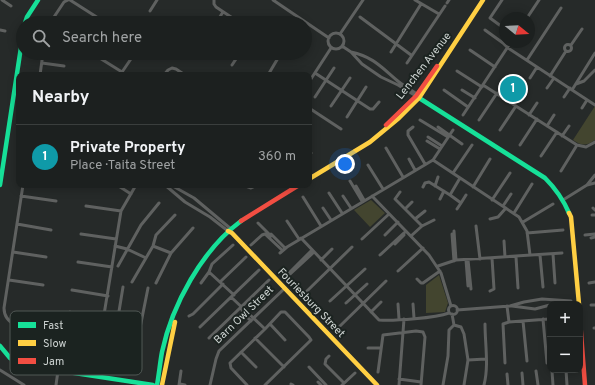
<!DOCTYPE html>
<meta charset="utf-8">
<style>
:root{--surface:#1c201f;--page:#292d2c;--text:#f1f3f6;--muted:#a0a3a4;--line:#3a3e3d;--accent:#2563eb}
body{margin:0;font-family:Overpass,sans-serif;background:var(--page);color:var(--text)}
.controls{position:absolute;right:12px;bottom:12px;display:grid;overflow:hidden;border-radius:8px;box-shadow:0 2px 10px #0003}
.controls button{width:36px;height:36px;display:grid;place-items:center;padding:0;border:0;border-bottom:1px solid var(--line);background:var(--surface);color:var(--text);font:20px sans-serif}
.compass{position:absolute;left:499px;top:12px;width:36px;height:36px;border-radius:50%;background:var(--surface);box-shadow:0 2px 10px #0003;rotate:108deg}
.you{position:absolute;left:345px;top:164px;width:14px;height:14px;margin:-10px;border:3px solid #fff;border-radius:50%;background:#1a73e8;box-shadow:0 0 0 6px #1a73e833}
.badge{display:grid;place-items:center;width:26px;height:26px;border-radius:50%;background:var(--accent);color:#fff;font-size:13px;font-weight:700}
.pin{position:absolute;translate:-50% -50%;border:2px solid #fff;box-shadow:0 1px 4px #0006}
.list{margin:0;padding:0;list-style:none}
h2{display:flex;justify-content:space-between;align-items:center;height:52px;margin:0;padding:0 16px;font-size:17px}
h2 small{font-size:13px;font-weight:400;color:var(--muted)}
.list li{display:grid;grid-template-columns:26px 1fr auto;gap:12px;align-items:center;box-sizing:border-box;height:64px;padding:0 16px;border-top:1px solid var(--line)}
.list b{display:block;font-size:15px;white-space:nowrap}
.list p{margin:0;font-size:13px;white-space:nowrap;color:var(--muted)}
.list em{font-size:13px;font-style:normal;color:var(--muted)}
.icon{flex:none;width:22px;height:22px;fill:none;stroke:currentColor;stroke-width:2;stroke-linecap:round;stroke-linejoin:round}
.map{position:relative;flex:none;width:595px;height:385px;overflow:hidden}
.search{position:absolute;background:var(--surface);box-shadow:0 2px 10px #0003;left:16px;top:16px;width:296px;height:44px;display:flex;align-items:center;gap:10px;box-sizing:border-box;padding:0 14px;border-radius:22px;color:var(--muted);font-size:15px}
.panel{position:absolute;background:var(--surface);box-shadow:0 2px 10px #0003;left:16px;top:72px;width:296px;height:116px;border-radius:8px}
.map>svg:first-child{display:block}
</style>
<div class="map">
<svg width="595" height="385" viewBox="0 0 595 385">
<rect width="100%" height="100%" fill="#262a29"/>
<path fill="#43452f" d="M595,106v34c-9,6 -13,6 -22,0z
M371,200l14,13 -15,14 -16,-17z
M439,275l9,28 -3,9 -19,1v-28z"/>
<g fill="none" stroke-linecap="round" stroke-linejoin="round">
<path stroke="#5f6160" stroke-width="3" d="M2,0l9,6
M70,0l36,23
M214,0v4l2,3 24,16
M273,0l56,38
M415,0l24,14
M502,0l-12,18 15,11
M447,3l2,-3
M150,11l7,-11
M360,17l51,38
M527,18l12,-18
M50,23l14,-21 4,-2
M216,23l7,-11
M0,30l5,1
M485,30l18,13 5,5 87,57
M328 41a8 8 0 1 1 16 0a8 8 0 1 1-16 0Z
M340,34l23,-34
M564.5 48a3.5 3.5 0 1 1 7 0a3.5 3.5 0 1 1-7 0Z
M571,45l11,-16
M342,46l9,6 11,12 19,13 17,8 18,11
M470,50l25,17
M351,52c23,5 31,16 48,30 5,4 12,8 18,12
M391,52l30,-48
M98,57l24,15
M527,60l34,-52
M42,63l22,3
M407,63l38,-57
M232,65l8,-12
M457,71l25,16
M315,73l55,36h3l6,-7
M40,75l3,-22
M120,75l15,-22
M164,75l4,-5 4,-2 4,1 9,6
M268,75l13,-22
M550,76l16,-25
M530,78l7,-11
M309,82l22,-34
M576,84l8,-3 11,-11
M483,85l94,60 9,2 9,-5
M547,88l7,-10
M444,90l24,17
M462,90l13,8
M572,90l23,-37
M315,97l19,-29
M564,97l6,-9
M513,104l5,-9
M331,106l19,-28
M309,108l32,21
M582,108l5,-8
M463,115l48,-73
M529,115l8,-12
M347,117l19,-30
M420,120l28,17
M479,120l18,-27
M547,126l7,-11
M413,127l-5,4v4l17,29
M438,127l24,17
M500,130l16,-24
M562,136l7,-10
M428,137l14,9
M427,141l13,8
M520,145l17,-26
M386,148l17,29
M309,152l2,1
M541,156l16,-24
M409,159l6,11
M433,160l86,57 8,14 3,24
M368,165l15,24
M561,171l16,-26
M453,173l19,-28
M350,181l12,20
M23,185l-19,123c0,8 5,14 12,17l80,12 3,-1 2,-3 20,-122 15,-26
M117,185l14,9
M165,185l20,17 25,15 18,14
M171,185l23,13 37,31
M243,185l8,3 6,-3
M587,185l8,-10
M356,186l8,14
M435,186l3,-9
M423,187l2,-4 4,-1 21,13 10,-17
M473,187l17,-28
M400,192l-5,7 27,27
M329,193l13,20
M450,195l11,8 -4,6
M21,196l35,5
M343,196l8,12
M372,196l57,59 12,18 10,33
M303,197l18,29
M440,199l4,-8
M492,200l18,-27
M563,200l24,-15 8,-2
M461,203l5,-8
M86,206l35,5
M503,206l8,-12
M323,208l8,12
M593,208l2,2
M405,209l7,-7
M514,213l18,-29
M592,215h3
M415,219l10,-8
M490,219l8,-2 8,-9
M287,221l12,18
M523,222l30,-18
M258,223l13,13
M17,224l34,6
M476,226l4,33
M454,231l2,29
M527,233l36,-3
M81,234l35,5
M271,234l14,14
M452,234l2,27
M385,235l13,-13
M585,235l10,-1
M411,236l11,-10 12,-6
M301,238l78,82c16,1 56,-2 70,-7
M591,238l4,-1
M362,239l27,-25
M504,241l1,16
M395,244l9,-9
M233,245l-21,19 -3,8 25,23
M251,245l11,-10 3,-1 17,16
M115,246l12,3 19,9 -14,24
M153,246l18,7 -15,30
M13,252l33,5
M171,253l22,-25
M280,253l7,-6 146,-87 20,-30
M553,254l2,29
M380,255l26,-24
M540,255l3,32
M516,257l2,31
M146,258l7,-12 3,-11 19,-20
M321,260l11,-11
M466,260l2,26
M468,260l3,29
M78,262l34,5
M118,266l23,-41 18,-22
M438,266l18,-6 106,-7
M398,271l25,-23
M287,275l25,-25
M288,276l26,-24
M417,279l4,4h2l17,-12
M9,280l34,5
M220,282l26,-25
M201,283l8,-11
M589,283l6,-1
M72,290l36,6
M490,291l4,-2 -2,-31
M306,292l46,-45
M231,297l34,32 -35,34 1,5 16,17
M330,301l35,-32
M346,303l21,-19
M398,304l1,15
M413,304l1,14
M554,304l11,-2
M591,305h4
M448.5 310a4.5 4.5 0 1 1 9 0a4.5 4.5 0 1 1-9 0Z
M507,306l2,16
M512,306l23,3 15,-4
M241,307l2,6 8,8
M457,310l53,-4 14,-4 18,-3 29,2
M371,312l10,-10
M452,314l2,11 7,2 3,7 4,26 -4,25
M189,316l4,-2 30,-30
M543,319l4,44
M523,321l4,40
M103,323l37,6
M270,324l15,16
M340,326l46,-45
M200,327l59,-57
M594,328h1
M41,329l-3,21 3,2h3
M265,329l16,-17h4l24,25 2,3 -46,45
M66,333l4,-21
M86,336l3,-21
M209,338l60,-58
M255,338l29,29
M25,343l3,-16
M368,348h13
M241,352l15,15
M112,354l11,-67
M329,356l-3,3 -1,5 19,19
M134,358l14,-70
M468,360l18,-1
M505,363l-2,-39 6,-2 40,-3
M309,367l17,18
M0,370l24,15
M566,370l1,15
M536,371l2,14
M552,371l1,14
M378,372l5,-37 33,-4 7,1 2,5 -4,48
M522,373l1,12
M507,374l1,11
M399,379l22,3
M318,382l3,3
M180,384l5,1
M291,384l2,1
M56,385l2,-14
M179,385l2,-14
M210,385l6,-26 3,-8 66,-63
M342,385l13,-12
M399,385l5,-66
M443,385l5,-29 1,-26 5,-5
M484,385c5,-19 1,-41 1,-61"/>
<path stroke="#16e098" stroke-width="4.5" d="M25,23l2,-6 11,-17
M416,96l129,82c11,11 18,21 24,35
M0,185l23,-151
M0,346l10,12 12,7 131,20
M157,385c2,-11 3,-22 5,-33 10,-47 40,-102 79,-131"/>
<path stroke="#ffcf43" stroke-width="4.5" d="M309,179l61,-37 29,-24 20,-20 64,-98
M569,213l2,4 8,87
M228,231l4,2 145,152
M162,385l13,-63"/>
<path stroke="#f24e42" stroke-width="4.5" d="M386,125l30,-29 21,-30
M241,221l58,-36
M580,320l5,65"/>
</g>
<g text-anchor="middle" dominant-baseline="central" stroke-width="4" stroke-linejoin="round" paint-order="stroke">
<g font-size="11" fill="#cdd3d1" stroke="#1b2320">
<text transform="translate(424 66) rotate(-52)">Lenchen Avenue</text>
<text transform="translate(311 303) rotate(46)">Fouriesburg Street</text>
<text transform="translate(244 315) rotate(-44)">Barn Owl Street</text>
</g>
</g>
<rect x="10" y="311" width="132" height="64" rx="6" fill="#1b2320" stroke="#505855" stroke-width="1"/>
<rect x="18" y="322" width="18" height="6" fill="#16e098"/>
<rect x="18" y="340" width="18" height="6" fill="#ffcf43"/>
<rect x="18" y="358" width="18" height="6" fill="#f24e42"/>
<g font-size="11" fill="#cdd3d1">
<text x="43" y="329">Fast</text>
<text x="43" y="347">Slow</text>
<text x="43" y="365">Jam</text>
</g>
</svg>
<div class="controls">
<button>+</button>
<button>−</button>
</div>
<svg class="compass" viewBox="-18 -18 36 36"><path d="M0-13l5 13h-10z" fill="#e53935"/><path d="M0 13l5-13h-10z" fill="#a0a3a4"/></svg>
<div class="you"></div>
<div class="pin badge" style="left:513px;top:89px;background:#0f9aa8">1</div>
<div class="search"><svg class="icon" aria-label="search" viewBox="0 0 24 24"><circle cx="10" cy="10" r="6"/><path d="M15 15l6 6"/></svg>Search here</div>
<section class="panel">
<h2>Nearby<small></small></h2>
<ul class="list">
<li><span class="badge" style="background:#0f9aa8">1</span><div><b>Private Property</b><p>Place · Taita Street</p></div><em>360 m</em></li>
</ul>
</section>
</div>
